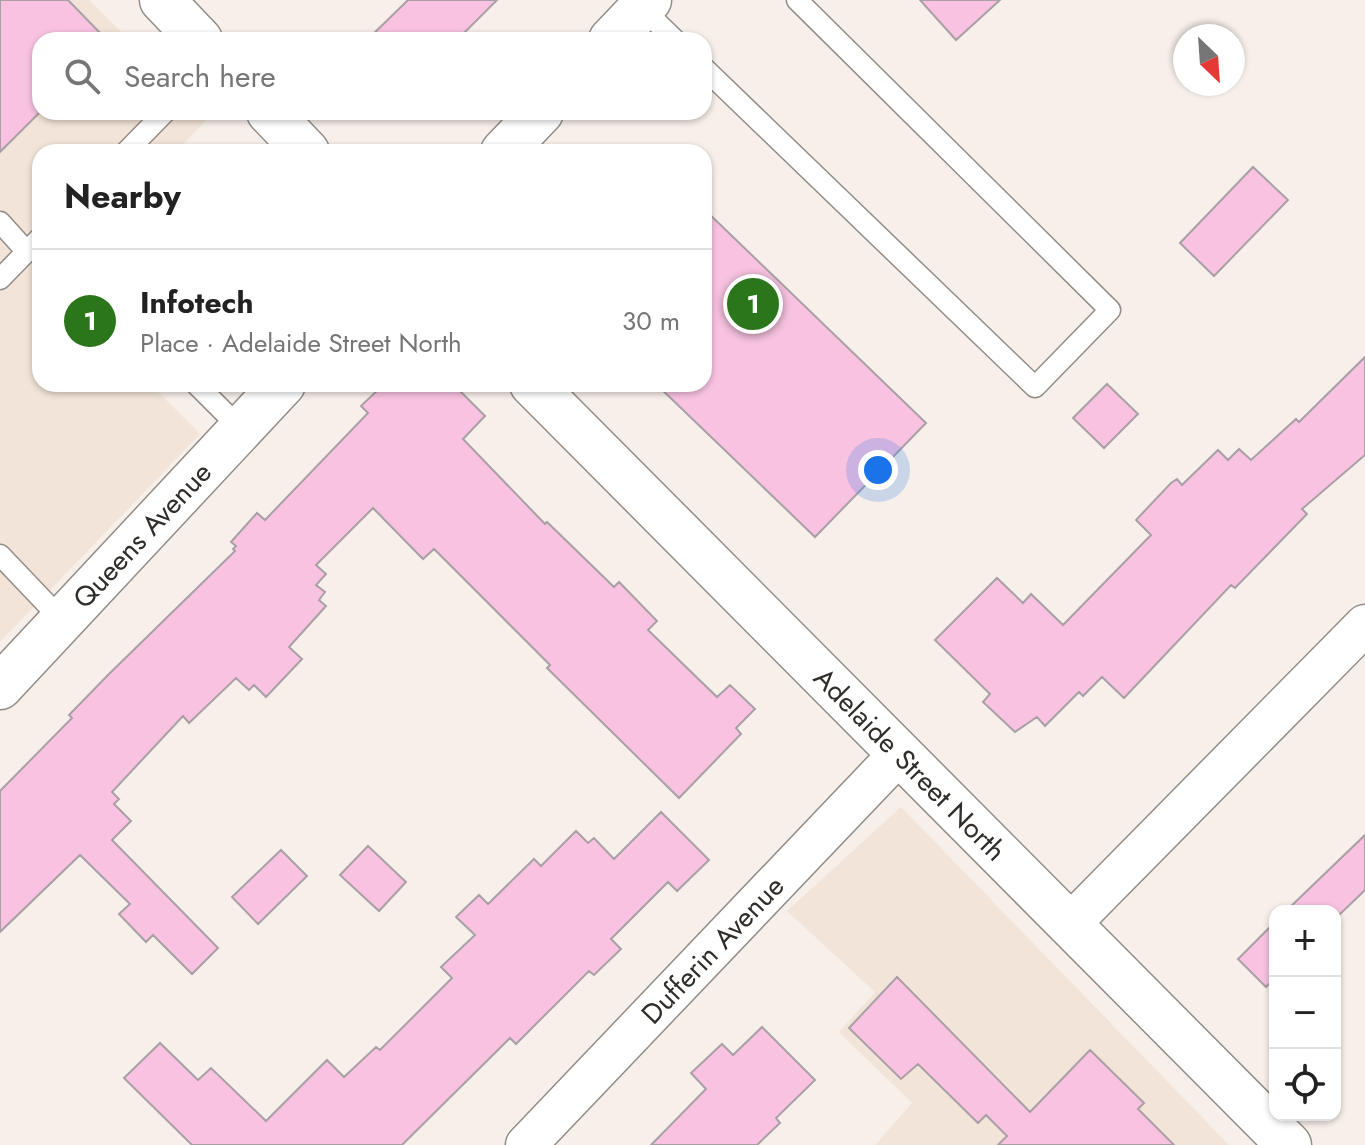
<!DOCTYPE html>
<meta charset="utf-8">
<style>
:root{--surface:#fff;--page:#f6f6f6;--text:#222;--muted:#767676;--line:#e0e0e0;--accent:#2b751a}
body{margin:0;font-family:Jost,sans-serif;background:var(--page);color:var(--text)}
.controls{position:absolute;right:24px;bottom:24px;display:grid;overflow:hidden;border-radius:16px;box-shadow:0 2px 6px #0004}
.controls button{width:72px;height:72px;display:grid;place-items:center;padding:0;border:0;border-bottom:2px solid var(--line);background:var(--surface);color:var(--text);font:40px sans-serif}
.compass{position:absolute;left:1173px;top:24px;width:72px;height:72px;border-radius:50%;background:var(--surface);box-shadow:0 2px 6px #0004;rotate:155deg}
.you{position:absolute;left:878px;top:470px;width:28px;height:28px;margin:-20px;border:6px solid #fff;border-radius:50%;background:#1a73e8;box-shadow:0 0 0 12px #1a73e833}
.badge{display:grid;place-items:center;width:52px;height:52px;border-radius:50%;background:var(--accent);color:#fff;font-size:26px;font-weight:700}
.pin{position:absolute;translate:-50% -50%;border:4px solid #fff;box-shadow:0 2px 8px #0006}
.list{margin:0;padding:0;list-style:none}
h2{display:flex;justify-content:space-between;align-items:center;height:104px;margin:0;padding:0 32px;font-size:34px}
h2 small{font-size:26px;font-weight:400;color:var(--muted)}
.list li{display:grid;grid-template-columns:52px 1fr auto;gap:24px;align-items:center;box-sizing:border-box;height:144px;padding:0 32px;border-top:2px solid var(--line)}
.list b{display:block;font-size:30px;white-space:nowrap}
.list p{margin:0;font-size:26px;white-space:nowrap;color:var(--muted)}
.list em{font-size:26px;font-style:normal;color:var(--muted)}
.icon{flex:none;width:44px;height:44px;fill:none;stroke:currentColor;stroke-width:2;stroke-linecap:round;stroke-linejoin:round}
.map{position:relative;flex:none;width:1365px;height:1145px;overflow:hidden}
.search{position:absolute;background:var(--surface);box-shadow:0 2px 6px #0004;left:32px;top:32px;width:680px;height:88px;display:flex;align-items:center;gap:20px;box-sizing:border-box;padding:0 28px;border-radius:24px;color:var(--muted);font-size:30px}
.panel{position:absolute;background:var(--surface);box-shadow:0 2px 6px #0004;left:32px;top:144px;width:680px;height:248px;border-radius:24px}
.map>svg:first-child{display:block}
</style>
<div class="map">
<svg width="1365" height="1145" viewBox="0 0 1365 1145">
<rect width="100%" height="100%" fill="#f7efe9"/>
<path fill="#f2e4d8" d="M0,0h89l40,40h-89v72h160l7,7 -31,33h-136v232h110l50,50 -200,208z
M901,807l328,338h-354l37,-42 -73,-71 36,-40 -88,-81z"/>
<path fill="#f8c2e0" stroke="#a9a0a5" stroke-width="2" d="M0,0h68l39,40h-67v72l-40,40z
M408,0h89l-40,40h-90z
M920,0h80l-44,40z
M1253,167l35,33 -74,76 -34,-33z
M704,209l222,214 -111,114 -159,-153h48z
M1365,357v98l-63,54 5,5 -72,74 -4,-3 -107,113 -22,-21 -19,19 -4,-4 -34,34 -8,-9 -22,15 -32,-30 7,-8 -55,-54 62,-62 26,25 8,-9 32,31 88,-90 -15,-15 35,-37 6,-4 5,6 36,-35 10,10 11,-11 12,11 45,-41 3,3z
M384,384h69l32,32 -22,23 82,85 2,-2 67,65 5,-5 38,39 -9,9 69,67 13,-12 25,24 -19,19 5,6 -62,64 -132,-130 3,-3 -116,-116 -11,10 -50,-51 -57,57 10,9 -10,11 9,7 -6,8 7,6 -37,41 13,12 -36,38 -12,-12 -5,5 -13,-12 -47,45 -6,-7 -71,76 7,7 -5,5 17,17 -19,19 106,108 -26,26 -39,-39 -7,7 -27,-28 11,-10 -50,-49 -80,77v-141l72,-73 -3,-3 40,-41 126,-123 -2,-2 3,-3 -5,-4 26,-29 8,7 103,-107 -7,-7z
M1107,384l31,30 -34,34 -31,-30z
M661,812l48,48 -32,31 -9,-9 -57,57 10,10 -27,26 -5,-4 -73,73 -6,-6 -108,107h-210l-68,-67 36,-35 38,37 13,-12 55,53 61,-61 17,17 32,-30 4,3 72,-72 -11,-11 34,-32 -19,-18 23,-22 9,9 46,-45 7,7 35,-35 12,12 6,-5 20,21z
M1365,835v55l-30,29v-8h-49z
M368,846l38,36 -27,29 -39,-36z
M281,850l26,26 -49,48 -26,-27z
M1275,922v56l-9,9 -28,-28z
M897,977l133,135 60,-62 54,53 -6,6 36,36h-176l9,-9 -21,-21 -8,8 -60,-59 -17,15 -52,-51z
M762,1027l53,53 -39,38 4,5 -23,22h-106l55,-56 -15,-16 31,-29 11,11z"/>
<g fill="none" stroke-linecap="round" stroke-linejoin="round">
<g stroke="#948d87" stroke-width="23">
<path id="service" d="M642,8l33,32
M704,68l331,319 75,-77 -313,-310
M126,152l39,-40
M0,222l27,30
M0,279l40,-41
M196,384l45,45
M0,555l62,65"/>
</g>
<g stroke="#948d87" stroke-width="43">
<g id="minor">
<path d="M1070,924l295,-299"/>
<path id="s1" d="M526,1145l373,-391"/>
</g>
</g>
<g stroke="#948d87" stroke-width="47">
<g id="tertiary">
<path id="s2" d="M0,687l283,-303"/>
</g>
</g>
<g stroke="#948d87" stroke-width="47">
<g id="secondary">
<path d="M162,0l38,40"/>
<path d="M611,40l38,-40"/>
<path d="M269,112l38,40"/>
<path d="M503,152l38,-40"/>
<path id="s3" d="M532,384l757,761"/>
</g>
</g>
<use href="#service" stroke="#fff" stroke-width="20"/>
<use href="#minor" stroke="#fff" stroke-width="40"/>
<use href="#tertiary" stroke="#fff" stroke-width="44"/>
<use href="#secondary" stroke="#fff" stroke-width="44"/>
</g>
<g text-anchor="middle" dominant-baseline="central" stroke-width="7" stroke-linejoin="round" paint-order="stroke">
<g font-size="28" fill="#302d2b" stroke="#f7efe9">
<text stroke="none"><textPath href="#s2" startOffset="208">Queens Avenue</textPath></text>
<text stroke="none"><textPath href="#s3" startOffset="536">Adelaide Street North</textPath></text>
<text stroke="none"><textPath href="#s1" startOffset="270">Dufferin Avenue</textPath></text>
</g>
</g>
</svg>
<div class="controls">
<button>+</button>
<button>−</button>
<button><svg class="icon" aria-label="locate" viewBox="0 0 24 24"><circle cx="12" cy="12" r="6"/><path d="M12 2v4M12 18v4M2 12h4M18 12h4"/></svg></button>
</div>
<svg class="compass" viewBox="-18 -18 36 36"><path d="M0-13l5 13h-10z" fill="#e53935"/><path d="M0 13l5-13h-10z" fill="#767676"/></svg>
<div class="you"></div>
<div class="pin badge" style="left:753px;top:304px">1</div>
<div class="search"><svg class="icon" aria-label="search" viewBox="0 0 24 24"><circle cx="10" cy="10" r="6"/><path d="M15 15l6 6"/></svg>Search here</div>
<section class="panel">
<h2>Nearby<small></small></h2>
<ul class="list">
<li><span class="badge">1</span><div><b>Infotech</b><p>Place · Adelaide Street North</p></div><em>30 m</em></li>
</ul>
</section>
</div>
